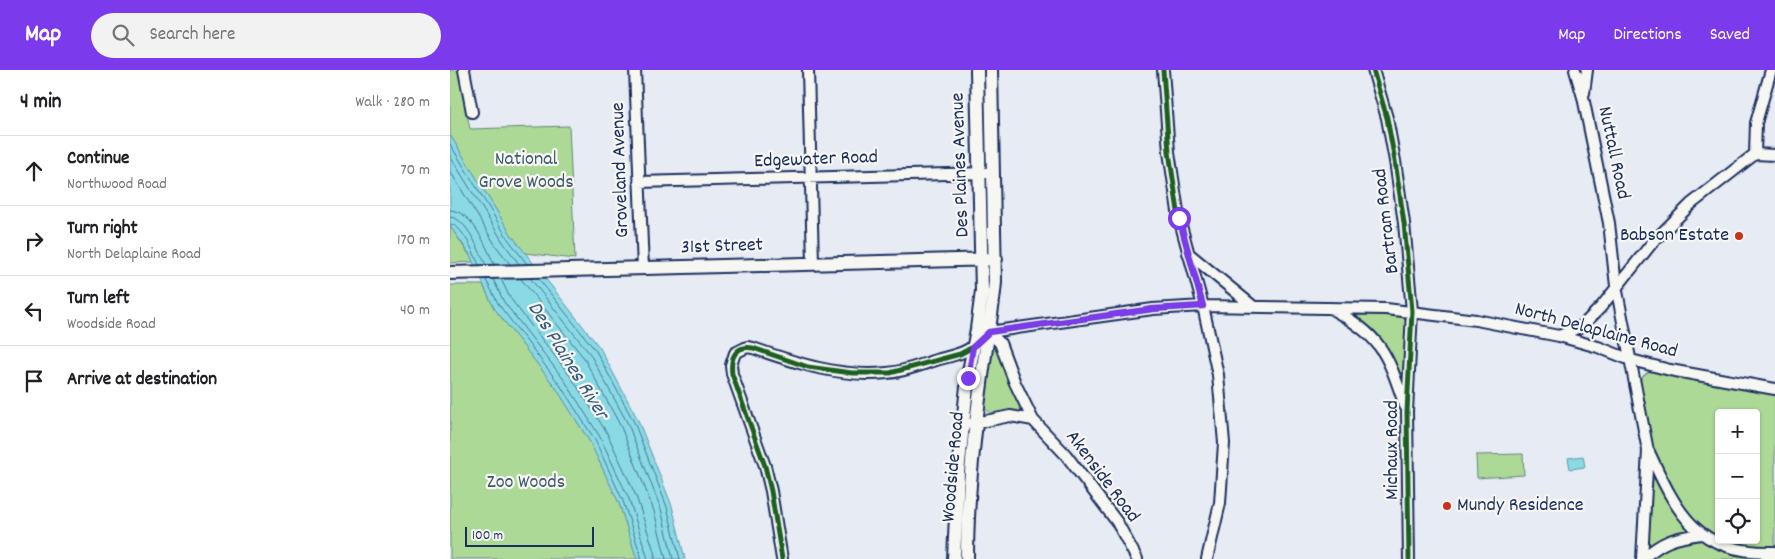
<!DOCTYPE html>
<meta charset="utf-8">
<style>
:root{--surface:#fff;--page:#f2f2f2;--text:#202124;--muted:#757577;--line:#e0e0e0;--accent:#7c3aed}
body{margin:0;font-family:Dekko,sans-serif;background:var(--page);color:var(--text)}
.controls{position:absolute;right:15px;bottom:15px;display:grid;overflow:hidden;border-radius:5px;box-shadow:0 1px 4px #0004}
.controls button{width:45px;height:45px;display:grid;place-items:center;padding:0;border:0;border-bottom:1px solid var(--line);background:var(--surface);color:var(--text);font:25px sans-serif}
.scale{position:absolute;left:15px;bottom:12px;width:129px;box-sizing:border-box;padding-left:5px;border:2px solid #1b2f5e;border-top:0;font-size:14px;line-height:18px;white-space:nowrap;color:#1b2f5e;-webkit-text-stroke:4px #f6f6f2;paint-order:stroke}
.stop{position:absolute;width:15px;height:15px;margin:-11px;border:4px solid #7c3aed;border-radius:50%;background:#fff}
.stop.end{background:#7c3aed;border-color:#fff;box-shadow:0 1px 5px #0008}
.list{margin:0;padding:0;list-style:none}
h2{display:flex;justify-content:space-between;align-items:center;height:65px;margin:0;padding:0 20px;font-size:21px}
h2 small{font-size:16px;font-weight:400;color:var(--muted)}
.list li{display:grid;grid-template-columns:32px 1fr auto;gap:15px;align-items:center;box-sizing:border-box;height:70px;padding:0 20px;border-top:1px solid var(--line)}
.list b{display:block;font-size:19px;white-space:nowrap}
.list p{margin:0;font-size:16px;white-space:nowrap;color:var(--muted)}
.list em{font-size:16px;font-style:normal;color:var(--muted)}
.icon{flex:none;width:28px;height:28px;fill:none;stroke:currentColor;stroke-width:2;stroke-linecap:round;stroke-linejoin:round}
.map{position:relative;flex:none;width:1325px;height:489px;overflow:hidden}
header{display:flex;align-items:center;gap:30px;box-sizing:border-box;height:70px;padding:0 25px;background:var(--accent);color:#fff}
header strong{font-size:24px}
nav{display:flex;gap:28px;margin-inline-start:auto;font-size:18px}
.search{width:350px;height:45px;background:var(--page);display:flex;align-items:center;gap:12px;box-sizing:border-box;padding:0 18px;border-radius:28px;color:var(--muted);font-size:19px}
main{display:flex}
aside{flex:1;background:var(--surface)}
.map>svg:first-child{display:block}
</style>
<header>
<strong>Map</strong>
<div class="search"><svg class="icon" aria-label="search" viewBox="0 0 24 24"><circle cx="10" cy="10" r="6"/><path d="M15 15l6 6"/></svg>Search here</div>
<nav><a>Map</a><a>Directions</a><a>Saved</a></nav>
</header>
<main>
<aside>
<h2>4 min<small>Walk · 280 m</small></h2>
<ul class="list">
<li><svg class="icon" aria-label="ahead" viewBox="0 0 24 24"><path d="M12 20V5M6 11l6-6 6 6"/></svg><div><b>Continue</b><p>Northwood Road</p></div><em>70 m</em></li>
<li><svg class="icon" aria-label="right" viewBox="0 0 24 24"><path d="M7 20v-9h11M14 6l5 5-5 5"/></svg><div><b>Turn right</b><p>North Delaplaine Road</p></div><em>170 m</em></li>
<li><svg class="icon" aria-label="left" viewBox="0 0 24 24"><path d="M17 20v-9H6M10 6l-5 5 5 5"/></svg><div><b>Turn left</b><p>Woodside Road</p></div><em>40 m</em></li>
<li><svg class="icon" aria-label="arrive" viewBox="0 0 24 24"><path d="M6 21V4h12l-3 4 3 4H6"/></svg><div><b>Arrive at destination</b></div></li>
</ul>
</aside>
<div class="map">
<svg width="1325" height="489" viewBox="0 0 1325 489">
<rect width="100%" height="100%" fill="#e6ebf4"/>
<filter id="ink" filterUnits="userSpaceOnUse"><feTurbulence type="fractalNoise" baseFrequency=".02" numOctaves="2"/><feDisplacementMap in="SourceGraphic" scale="10" xChannelSelector="R" yChannelSelector="G"/><feConvolveMatrix kernelMatrix="1 2 1 2 8 2 1 2 1" color-interpolation-filters="sRGB"/></filter>
<g filter="url(#ink)">
<path fill="#add997" stroke="#64847a" d="M0,0h8l12,59 99,-3 6,133 -50,-6 -13,-17 -62,-101z
M0,156l24,36 -24,1z
M0,215h33l11,23 62,80 34,54 29,61 18,56h-187z
M903,243l51,4 2,5 -2,66c-13,-37 -19,-49 -51,-72z
M545,275l27,64 -2,3 -27,2 -8,-5 -1,-6 8,-57z
M1201,301l40,9 84,14v151c-12,5 -39,1 -51,-5h32v-127h-37v125l-14,-9 -13,-11 -18,-28 -17,-30 -7,-23 -11,-53c3,-7 4,-10 12,-13z
M1073,384l1,21 -47,3 -1,-23z
M1204,409l4,4c19,30 27,50 62,65 10,4 25,5 33,11h-107l4,-41v-35z"/>
<path fill="#8adae5" stroke="#5e96af" d="M0,65l62,101 88,112 38,72 34,86 13,53h-48l-18,-56 -29,-61 -34,-54 -62,-80 -25,-55 -19,-27z
M1133,386l2,11 -15,2 -2,-11z"/>
<g fill="none" stroke-linecap="round" stroke-linejoin="round">
<path stroke="#477394" stroke-width="1" d="M0,74l58,95 19,25
M0,86l53,86 16,22
M0,101l46,75 14,18
M0,140c23,1 36,37 44,54
M0,147c17,1 29,34 36,48
M0,154c13,1 24,30 29,41
M80,208l60,76 38,70 33,85 12,50
M88,208l58,73 38,71 33,85 13,52
M43,209l11,23 61,79 35,56 29,62 19,60
M51,209l9,19 61,79 36,56 29,63 18,55 1,8
M71,209l63,79 37,69 33,84 12,48
M36,210l13,25 61,80 35,55 28,61 19,58"/>
<g stroke="#1b2f5e" stroke-width="14">
<path id="minor" d="M14,0l8,42
M185,0l8,199
M358,0l5,193
M713,0l6,82 10,66 24,88 15,69 6,68 -4,60 -13,56
M923,0l14,48 8,43 9,62 8,88 -5,101 2,147
M1125,0l8,27 26,126 7,63 32,165 -6,108
M1134,23l3,-23
M1305,84l1,-31 15,-53
M189,112l347,-9
M738,183l66,54
M880,238c52,28 57,45 75,98
M539,262l164,-23 50,-3 183,3 90,11 83,16 39,11 33,13 39,10 105,19
M539,262l11,11 15,40 18,37 33,35 51,67 20,37
M1109,266l23,-10 19,-19 51,-64 39,-39 64,-50 20,1
M521,354l39,-8 23,4
M1199,382c29,63 48,102 126,100
M332,489l-11,-68 -6,-25 -33,-92 -1,-9 4,-12 12,-6 6,1c43,15 88,30 134,25 17,-1 33,-8 49,-13 14,-4 30,-6 41,-17
M1192,489c21,-18 31,-21 59,-25"/>
</g>
<g stroke="#1b2f5e" stroke-width="16">
<path id="tertiary" d="M0,203l546,-14
M504,489l4,-87 10,-95 9,-48 5,-38 -5,-221
M517,489c0,-58 6,-117 14,-175 4,-34 11,-68 14,-102l-4,-212
M1317,489l8,-5"/>
</g>
<use href="#minor" stroke="#f6f6f2" stroke-width="10"/>
<use href="#tertiary" stroke="#f6f6f2" stroke-width="12"/>
<g stroke="#f6f6f2" stroke-width="8">
<path id="cycleway" d="M923,0l14,48 8,43 9,62 8,88 -5,101 2,147
M332,489l-11,-68 -6,-25 -33,-92c-2,-16 3,-29 21,-26l55,19 44,6h38l70,-19 13,-7 16,-15 164,-23 50,-3 -24,-88 -10,-66 -6,-82"/>
</g>
<use href="#cycleway" stroke="#1b5e20" stroke-width="5"/>
</g>
</g>
<g fill="none" stroke-linecap="round" stroke-linejoin="round" filter="url(#ink)">
<path stroke="#7c3aed" stroke-width="6" d="M518,308l5,-31 16,-15 164,-23 50,-3 -24,-88"/>
</g>
<g fill="#c8321e" stroke="#f6f6f2" stroke-width="2">
<circle cx="1289" cy="166" r="5"/>
<circle cx="997" cy="436" r="5"/>
</g>
<g text-anchor="middle" dominant-baseline="central" stroke-width="4.5" stroke-linejoin="round" paint-order="stroke">
<g font-size="20" fill="#1b2f5e" stroke="#f6f6f2">
<text transform="translate(1163 83) rotate(78)">Nuttall Road</text>
<text transform="translate(366 90) rotate(-2)">Edgewater Road</text>
<text transform="translate(511 95) rotate(-92)">Des Plaines Avenue</text>
<text transform="translate(171 100) rotate(-92)">Groveland Avenue</text>
<text transform="translate(937 151) rotate(-97)">Bartram Road</text>
<text transform="translate(272 177) rotate(-2)">31st Street</text>
<text transform="translate(1146 261) rotate(15)">North Delaplaine Road</text>
<text transform="translate(943 380) rotate(-90)">Michaux Road</text>
<text transform="translate(504 397) rotate(-85)">Woodside Road</text>
<text transform="translate(652 407) rotate(53)">Akenside Road</text>
</g>
<g font-size="20" fill="#405a6c" stroke="#f6f6f2">
<text x="76" y="90">National<tspan x="76" dy="23">Grove Woods</tspan></text>
<text x="76" y="413">Zoo Woods</text>
</g>
<g font-size="20" fill="#1b2f5e" stroke="#f6f6f2" text-anchor="end">
<text x="1279" y="166">Babson Estate</text>
<text x="1007" y="436" text-anchor="start">Mundy Residence</text>
</g>
<g font-size="21" font-style="italic" fill="#375a80" stroke="#f6f6f2">
<text transform="translate(117 291) rotate(58)">Des Plaines River</text>
</g>
</g>
</svg>
<div class="controls">
<button>+</button>
<button>−</button>
<button><svg class="icon" aria-label="locate" viewBox="0 0 24 24"><circle cx="12" cy="12" r="6"/><path d="M12 2v4M12 18v4M2 12h4M18 12h4"/></svg></button>
</div>
<div class="scale">100 m</div>
<div class="stop" style="left:729px;top:148px"></div>
<div class="stop end" style="left:518px;top:308px"></div>
</div>
</main>
